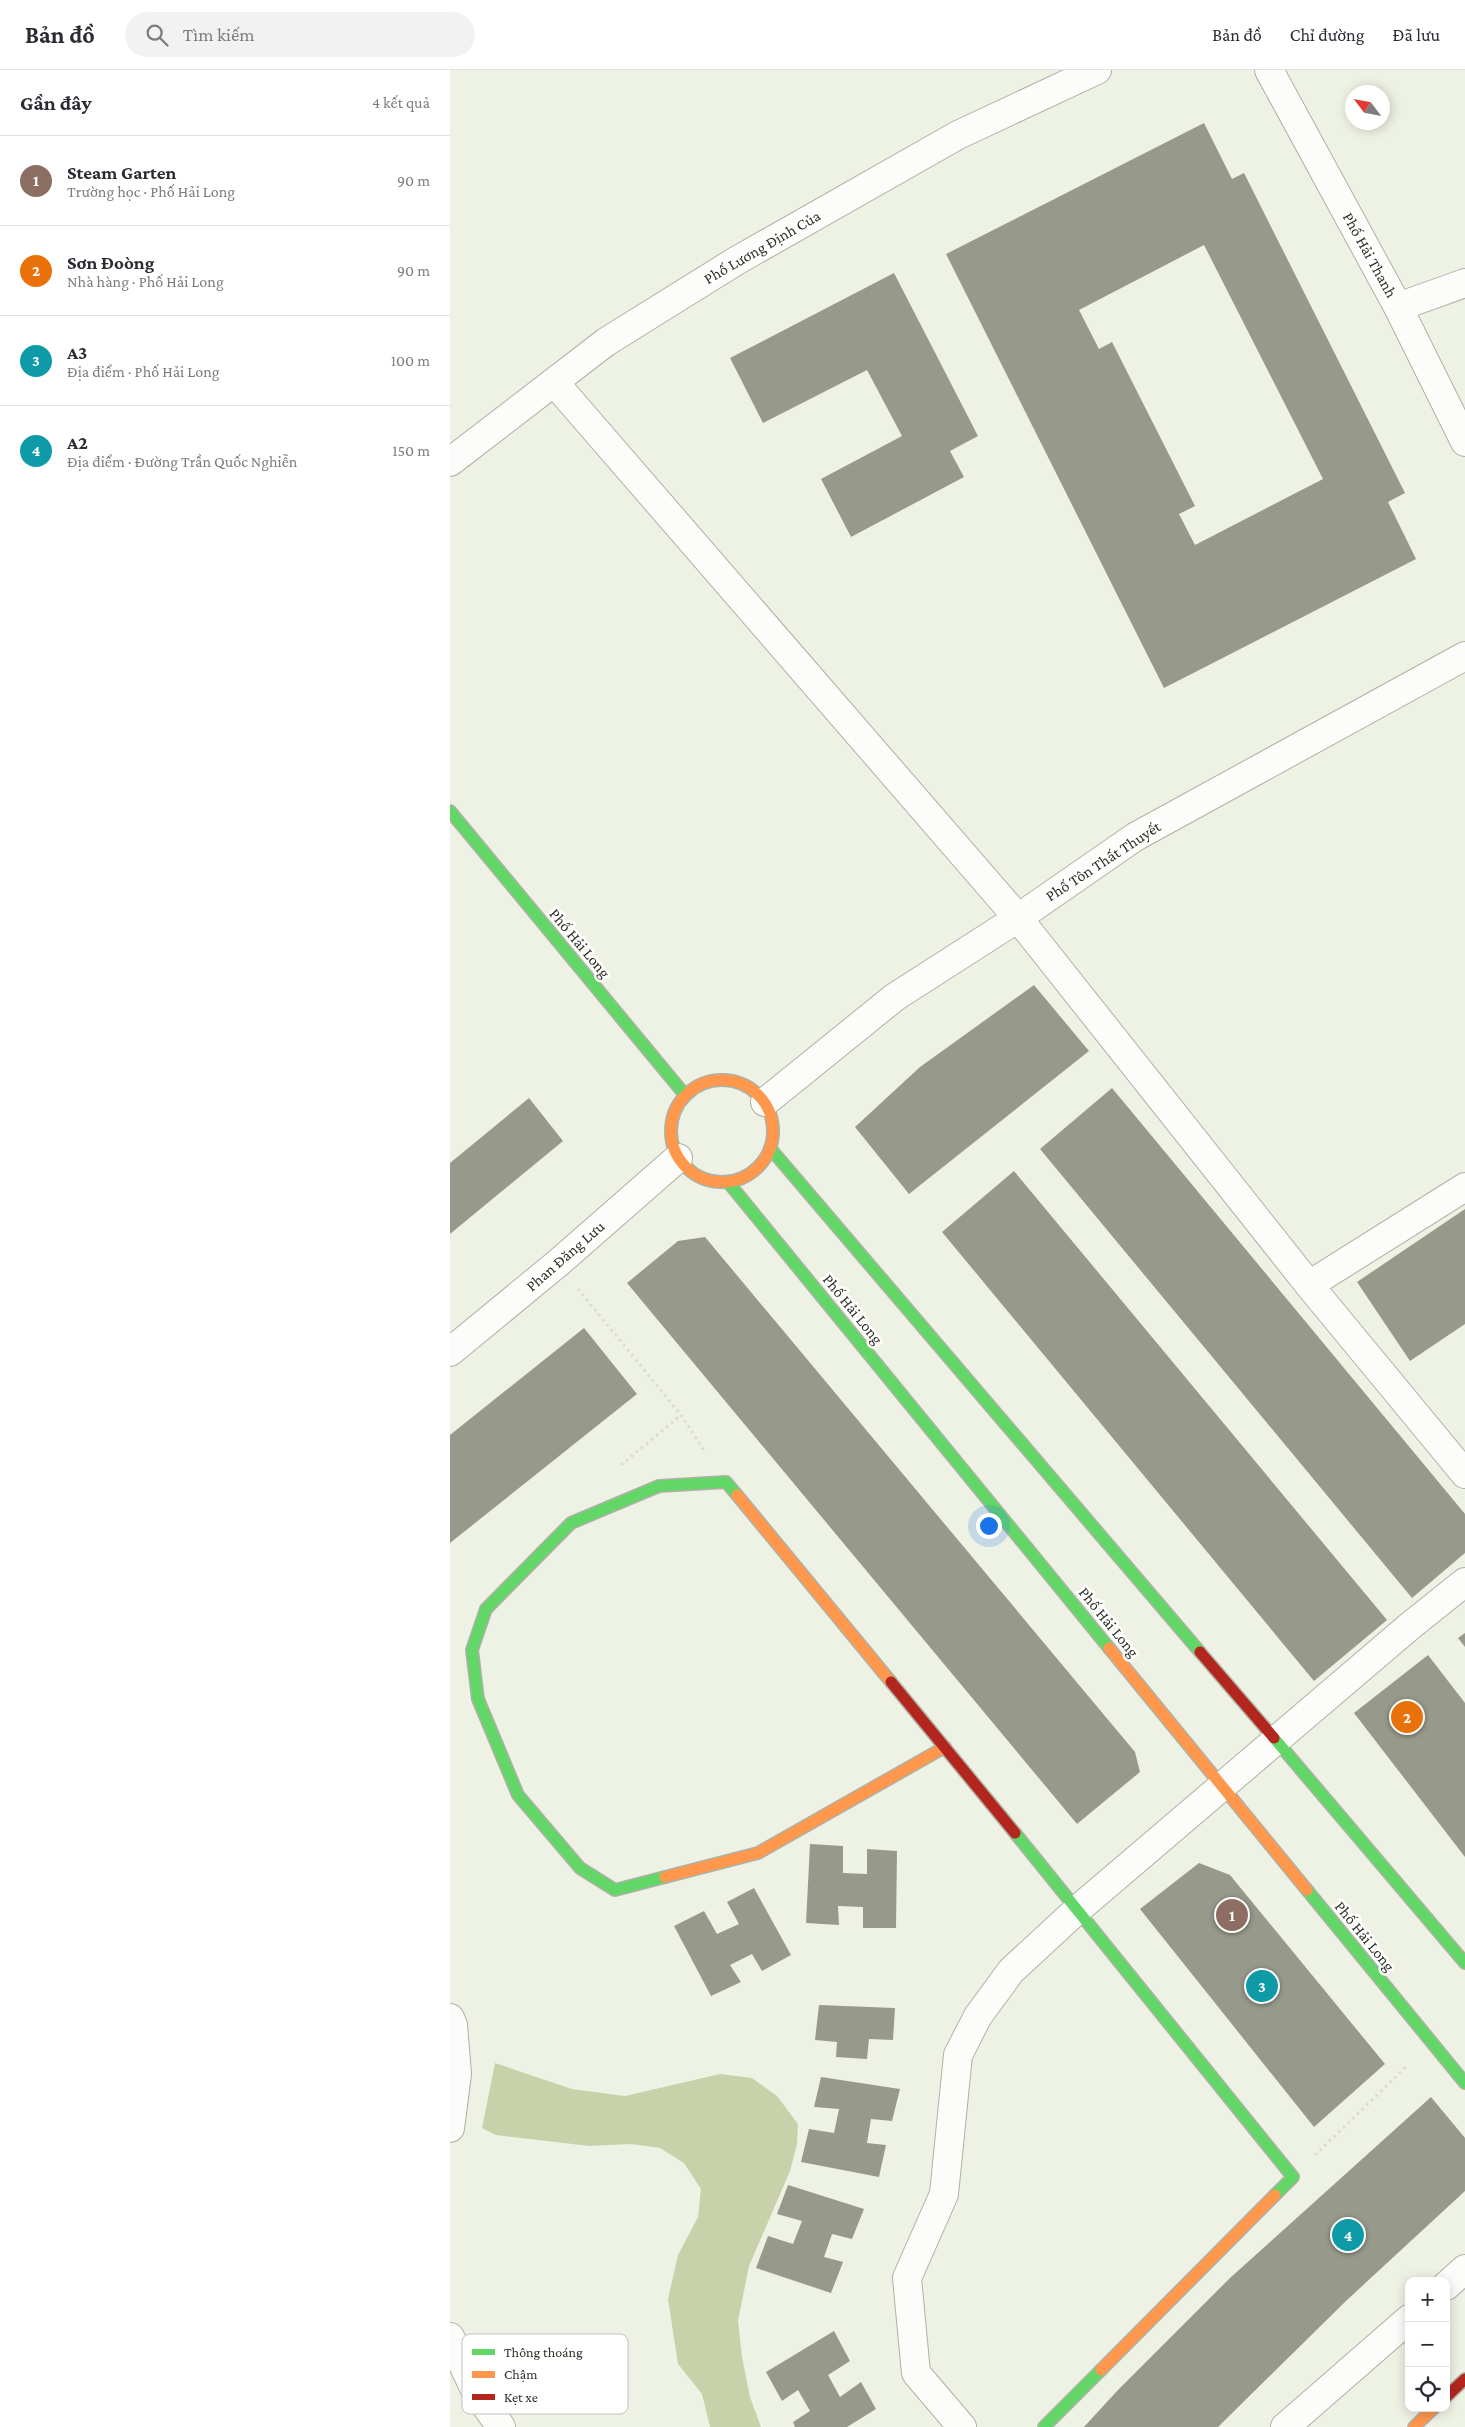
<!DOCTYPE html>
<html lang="vi">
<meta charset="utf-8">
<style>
:root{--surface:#fff;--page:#f2f2f3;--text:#2b2b33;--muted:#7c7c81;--line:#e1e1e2;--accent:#111827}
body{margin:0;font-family:"Crimson Pro",serif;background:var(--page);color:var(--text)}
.controls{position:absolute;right:15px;bottom:15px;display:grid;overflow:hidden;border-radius:10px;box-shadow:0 2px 12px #0003}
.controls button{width:45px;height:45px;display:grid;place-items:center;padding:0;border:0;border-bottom:1px solid var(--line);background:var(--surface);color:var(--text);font:25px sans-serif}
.compass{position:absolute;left:895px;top:15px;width:45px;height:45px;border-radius:50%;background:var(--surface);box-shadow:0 2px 12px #0003;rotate:302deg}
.you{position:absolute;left:538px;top:1455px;width:18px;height:18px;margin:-12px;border:4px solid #fff;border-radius:50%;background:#1a73e8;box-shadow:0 0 0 8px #1a73e833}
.badge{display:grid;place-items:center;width:32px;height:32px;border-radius:50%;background:var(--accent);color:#fff;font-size:16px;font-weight:700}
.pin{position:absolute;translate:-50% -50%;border:2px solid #fff;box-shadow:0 1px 5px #0006}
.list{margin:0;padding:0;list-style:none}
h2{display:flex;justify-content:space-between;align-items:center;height:65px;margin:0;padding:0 20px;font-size:21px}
h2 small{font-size:16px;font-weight:400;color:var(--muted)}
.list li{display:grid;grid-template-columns:32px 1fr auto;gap:15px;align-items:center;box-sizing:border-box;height:90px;padding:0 20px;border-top:1px solid var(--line)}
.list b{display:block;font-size:19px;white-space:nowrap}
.list p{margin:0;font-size:16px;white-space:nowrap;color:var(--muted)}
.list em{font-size:16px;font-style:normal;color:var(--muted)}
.icon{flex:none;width:28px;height:28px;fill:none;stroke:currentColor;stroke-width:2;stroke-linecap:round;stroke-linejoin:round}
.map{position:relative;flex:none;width:1015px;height:2357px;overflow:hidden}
header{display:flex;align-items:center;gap:30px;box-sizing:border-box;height:70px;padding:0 25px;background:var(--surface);border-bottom:1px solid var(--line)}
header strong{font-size:24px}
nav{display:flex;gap:28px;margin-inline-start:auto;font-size:18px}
.search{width:350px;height:45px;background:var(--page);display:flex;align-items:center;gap:12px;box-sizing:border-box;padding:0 18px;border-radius:28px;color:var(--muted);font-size:19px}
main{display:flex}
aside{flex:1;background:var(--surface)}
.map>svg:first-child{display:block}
</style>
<header>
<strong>Bản đồ</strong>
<div class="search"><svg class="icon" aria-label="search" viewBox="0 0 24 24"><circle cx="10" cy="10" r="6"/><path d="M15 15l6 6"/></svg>Tìm kiếm</div>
<nav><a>Bản đồ</a><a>Chỉ đường</a><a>Đã lưu</a></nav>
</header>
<main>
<aside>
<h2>Gần đây<small>4 kết quả</small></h2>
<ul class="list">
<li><span class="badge" style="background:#8d6e63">1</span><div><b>Steam Garten</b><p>Trường học · Phố Hải Long</p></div><em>90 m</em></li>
<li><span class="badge" style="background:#e8710a">2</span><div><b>Sơn Đoòng</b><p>Nhà hàng · Phố Hải Long</p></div><em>90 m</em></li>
<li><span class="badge" style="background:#0f9aa8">3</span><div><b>A3</b><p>Địa điểm · Phố Hải Long</p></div><em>100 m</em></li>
<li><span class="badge" style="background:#0f9aa8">4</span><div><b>A2</b><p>Địa điểm · Đường Trần Quốc Nghiễn</p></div><em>150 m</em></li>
</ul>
</aside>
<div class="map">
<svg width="1015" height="2357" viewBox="0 0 1015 2357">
<rect width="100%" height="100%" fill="#eef2e4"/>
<path fill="#c9d1ab" d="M45,1993l77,26 53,7 95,-22 32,4 25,18 21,28 -1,20 -7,27 -41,95 -11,55 4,36 8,40 11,30h-51l-8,-33 -24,-30 -10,-65 10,-44 20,-38 3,-28 -17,-26 -24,-15 -29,-4 -42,2 -93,-11 -14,-7z"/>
<path fill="#979a8b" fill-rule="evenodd" d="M754,53l28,56 12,-6 161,320 -17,9 28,57 -252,129 -218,-434zM754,175l119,234 -128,66 -16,-31 16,-8 -83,-164 -13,7 -20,-39z
M444,203l84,163 -28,15 14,26 -113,60 -30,-58 81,-43 -35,-66 -104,53 -33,-65z
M584,915l55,66 -180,143 -54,-67 65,-60z
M662,1018l353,426v39l-53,45 -372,-449z
M79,1028l34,43 -113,93v-71z
M564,1101l373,449 -73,61 -372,-449z
M1015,1139v115l-55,37 -53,-79z
M255,1167l430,515 5,20 -63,52 -450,-541 51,-42z
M134,1258l53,66 -187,149v-108z
M1015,1563v14l-7,-9z
M978,1585l37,48v154l-111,-144z
M360,1774l33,2v27l24,1v-25l30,2 -1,77h-33v-21l-25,-1 1,19 -33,-2z
M749,1793l31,12 155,189 -71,63 -174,-218z
M304,1818l37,67 -29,16 -10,-17 -22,11 11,17 -30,14 -37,-70 30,-15 13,23 22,-10 -12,-22z
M369,1935l76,3 -2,32 -24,-1 -2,20 -31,-2 1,-15 -22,-2z
M371,2007l79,12 -8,32 -21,-2 -4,24 19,2 -7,32 -78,-15 8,-33 25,4 5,-24 -25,-2z
M981,2027l34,41v53l-118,109 -129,127h-134l33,-36 113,-113z
M338,2115l76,24 -12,30 -20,-5 -8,23 19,5 -12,31 -75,-25 12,-32 25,8 9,-23 -25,-7z
M384,2261l16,30 -22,14 12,22 21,-15 15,27 -29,18h-52l-2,-5 17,-11 -12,-21 -16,11 -16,-29z"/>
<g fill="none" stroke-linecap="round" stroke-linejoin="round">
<g stroke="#aeb1a5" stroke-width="30">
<path id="street" d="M819,0l129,237 67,135
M948,237l67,-24
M104,312l464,536 291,367 156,189
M0,392l156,-120 130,-81 222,-126 139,-65
M315,1032l130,-105 123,-79 117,-81 330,-181
M859,1215l156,-98
M0,1282l108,-89 120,-105
M0,1948l3,7 4,49 -7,54
M996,2216l19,-17
M0,2267l26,55 25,35
M512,2357l-46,-54 -9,-95 37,-84 14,-139 20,-39 33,-45 66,-61 333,-284 55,-44
M835,2357l124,-108"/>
</g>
<g stroke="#aeb1a5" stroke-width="14">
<path id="fast" d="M0,741l235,284
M320,1078l430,504
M278,1112l381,466
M824,1668l191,225
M565,1763l278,344 -18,18
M215,1807l-50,13 -35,-22 -62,-73 -40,-96 -6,-49 14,-41 85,-86 88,-37 67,-4 11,13
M857,1820l158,193
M594,2357l57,-57"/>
</g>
<g stroke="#aeb1a5" stroke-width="14">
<path id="slow" d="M221 1061a51 51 0 1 1 102 0a51 51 0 1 1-102 0Z
M287,1425l154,187
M659,1578l198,242
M215,1807l93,-24 187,-106
M651,2300l174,-175
M964,2357l20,-19"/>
</g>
<g stroke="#aeb1a5" stroke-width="14">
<path id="jam" d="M750,1582l74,86
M441,1612l124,151
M996,2327l19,-18"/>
</g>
<path stroke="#dadbd6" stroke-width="3" stroke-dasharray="2.5 4" stroke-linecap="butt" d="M128,1219l103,126 24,37
M171,1395l60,-50
M865,2085l93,-90"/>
<use href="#street" stroke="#fcfdfb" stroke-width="28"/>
<use href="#fast" stroke="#63d668" stroke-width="11"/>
<use href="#slow" stroke="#ff974d" stroke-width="11"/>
<use href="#jam" stroke="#b3261e" stroke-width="11"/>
</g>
<g text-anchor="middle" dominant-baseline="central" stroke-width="5" stroke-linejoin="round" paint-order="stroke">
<g font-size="16" fill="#2f3127" stroke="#fff">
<text transform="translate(312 177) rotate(-30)">Phố Lương Định Của</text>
<text transform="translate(920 185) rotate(61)">Phố Hải Thanh</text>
<text transform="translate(653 791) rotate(-33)">Phố Tôn Thất Thuyết</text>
<text transform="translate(130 873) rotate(50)">Phố Hải Long</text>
<text transform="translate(115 1186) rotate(-41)">Phan Đăng Lưu</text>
<text transform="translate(403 1239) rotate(51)">Phố Hải Long</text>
<text transform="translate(659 1552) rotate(51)">Phố Hải Long</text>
<text transform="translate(915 1866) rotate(51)">Phố Hải Long</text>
</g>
</g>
<rect x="12" y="2264" width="166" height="80" rx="8" fill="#fff" stroke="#c1c1be" stroke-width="1"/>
<rect x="22" y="2279" width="23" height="6" fill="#63d668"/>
<rect x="22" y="2301" width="23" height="7" fill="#ff974d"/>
<rect x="22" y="2324" width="23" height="6" fill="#b3261e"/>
<g font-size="14" fill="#2f3127">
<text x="54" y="2287">Thông thoáng</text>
<text x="54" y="2309">Chậm</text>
<text x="54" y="2332">Kẹt xe</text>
</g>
</svg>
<div class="controls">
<button>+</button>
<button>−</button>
<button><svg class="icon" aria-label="locate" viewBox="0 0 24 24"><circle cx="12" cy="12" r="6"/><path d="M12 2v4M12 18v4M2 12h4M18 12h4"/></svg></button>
</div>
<svg class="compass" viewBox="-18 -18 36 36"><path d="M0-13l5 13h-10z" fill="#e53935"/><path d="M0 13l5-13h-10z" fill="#7c7c81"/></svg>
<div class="you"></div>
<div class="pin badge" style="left:782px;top:1845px;background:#8d6e63">1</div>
<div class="pin badge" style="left:957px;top:1647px;background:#e8710a">2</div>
<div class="pin badge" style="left:812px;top:1916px;background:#0f9aa8">3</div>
<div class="pin badge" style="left:898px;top:2165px;background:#0f9aa8">4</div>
</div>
</main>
